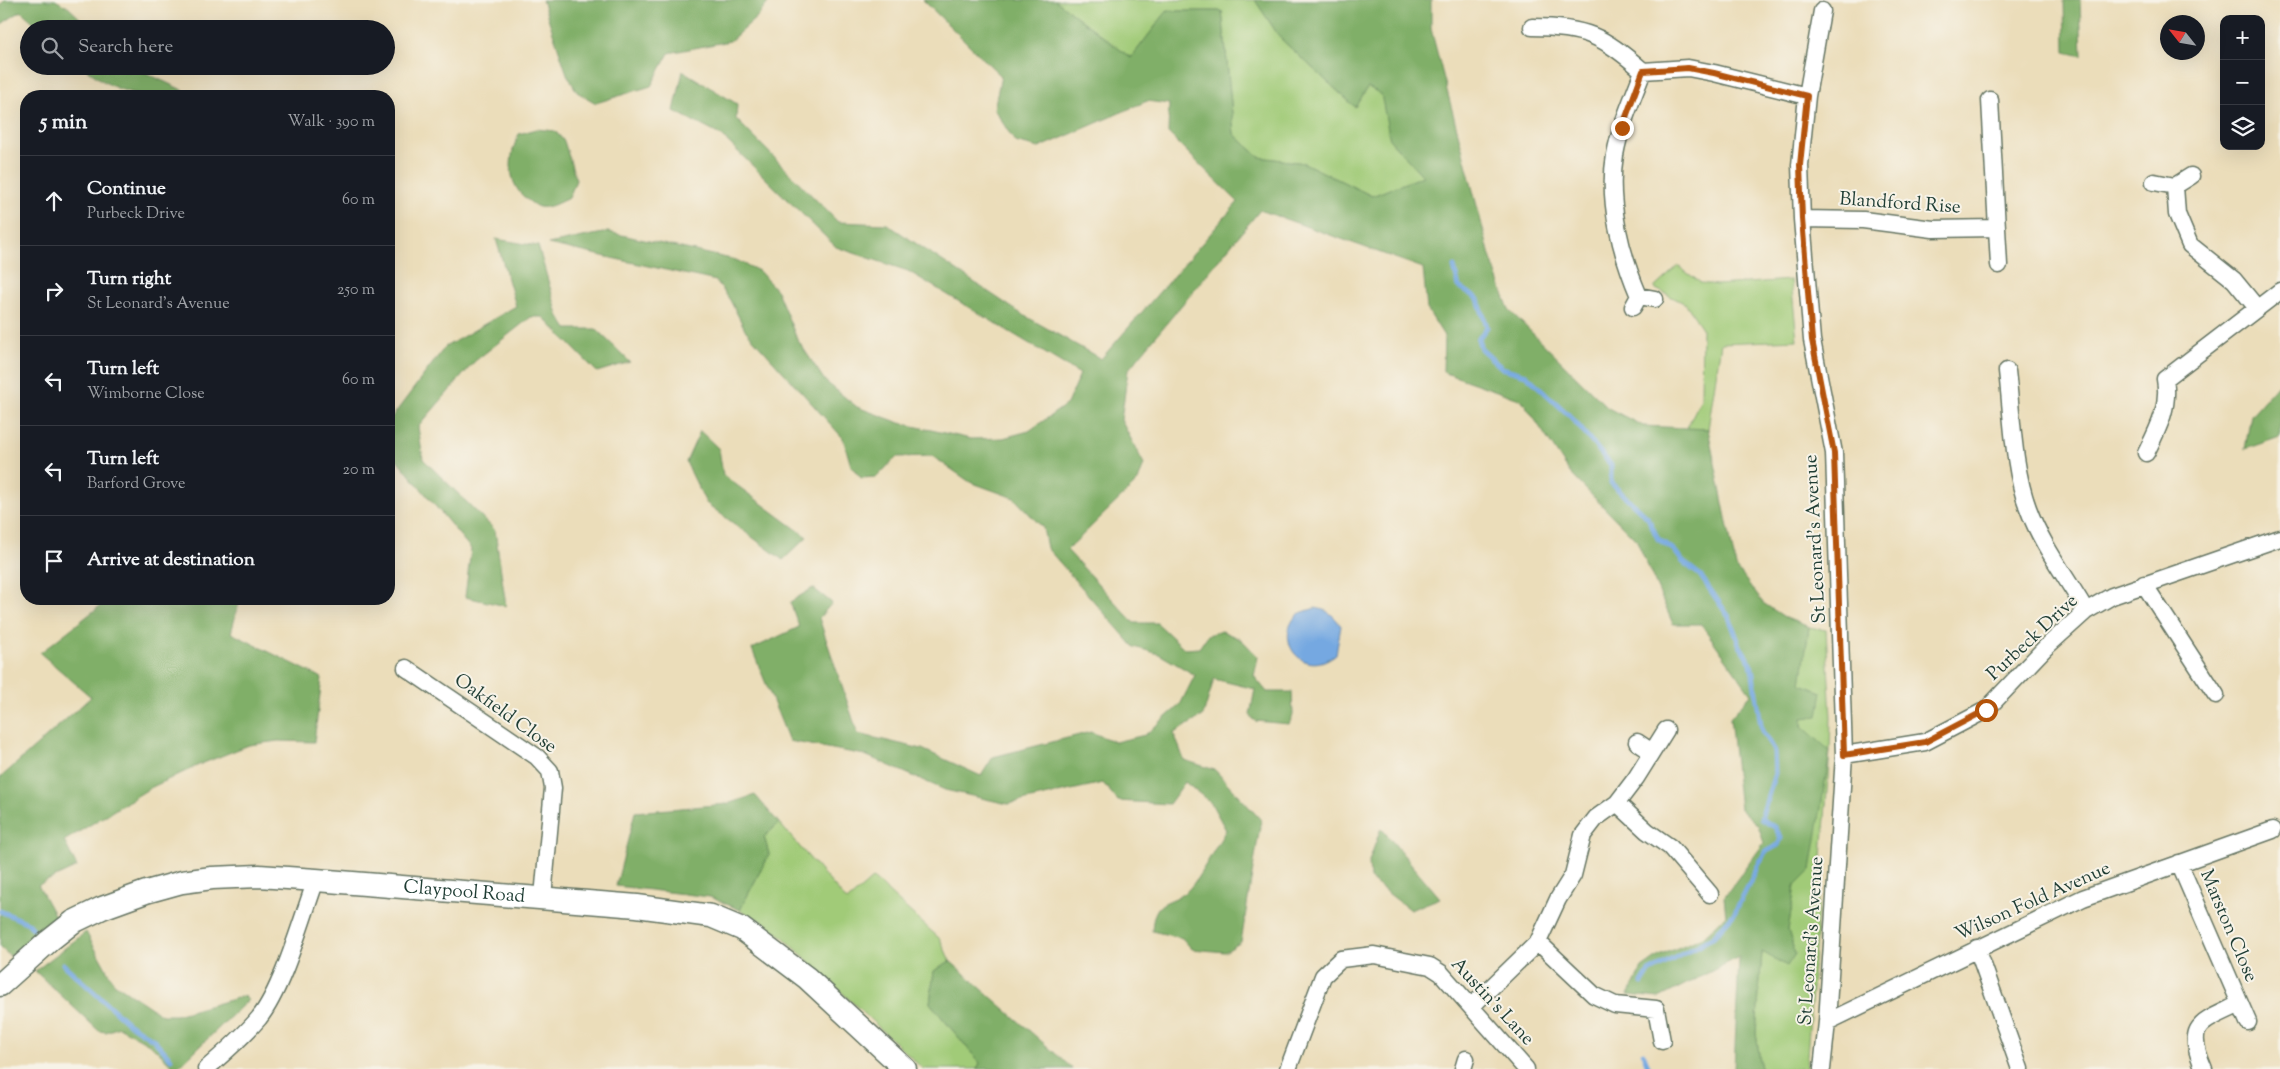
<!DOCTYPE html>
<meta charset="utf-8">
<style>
:root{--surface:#171b24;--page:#20242c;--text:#f1f3f6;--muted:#9ea1a6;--line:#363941}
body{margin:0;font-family:"Sorts Mill Goudy",serif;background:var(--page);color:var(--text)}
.controls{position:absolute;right:15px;top:15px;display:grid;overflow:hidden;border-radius:10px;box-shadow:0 5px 20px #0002}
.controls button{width:45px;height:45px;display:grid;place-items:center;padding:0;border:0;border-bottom:1px solid var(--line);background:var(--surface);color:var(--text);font:25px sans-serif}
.compass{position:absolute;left:2160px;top:15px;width:45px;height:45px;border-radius:50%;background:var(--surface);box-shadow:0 5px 20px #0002;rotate:301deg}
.stop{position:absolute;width:15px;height:15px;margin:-11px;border:4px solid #b45309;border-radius:50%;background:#fff}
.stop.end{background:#b45309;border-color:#fff;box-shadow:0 1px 5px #0008}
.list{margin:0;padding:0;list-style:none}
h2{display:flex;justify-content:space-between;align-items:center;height:65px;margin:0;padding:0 20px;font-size:21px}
h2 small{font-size:16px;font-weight:400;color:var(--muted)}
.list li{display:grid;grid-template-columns:32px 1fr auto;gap:15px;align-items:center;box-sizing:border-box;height:90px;padding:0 20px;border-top:1px solid var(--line)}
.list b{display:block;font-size:19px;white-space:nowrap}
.list p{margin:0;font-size:16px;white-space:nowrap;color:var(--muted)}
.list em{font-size:16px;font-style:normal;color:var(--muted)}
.icon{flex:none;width:28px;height:28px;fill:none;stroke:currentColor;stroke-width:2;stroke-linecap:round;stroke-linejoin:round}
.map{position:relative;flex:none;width:2280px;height:1069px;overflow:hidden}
.search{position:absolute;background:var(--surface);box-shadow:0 5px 20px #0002;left:20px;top:20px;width:375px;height:55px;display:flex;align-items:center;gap:12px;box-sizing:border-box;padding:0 18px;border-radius:28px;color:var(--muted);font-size:19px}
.panel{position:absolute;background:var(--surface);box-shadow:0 5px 20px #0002;left:20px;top:90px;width:375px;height:515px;border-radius:20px}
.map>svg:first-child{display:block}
</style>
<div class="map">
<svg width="2280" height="1069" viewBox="0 0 2280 1069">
<rect width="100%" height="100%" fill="#f7f3e8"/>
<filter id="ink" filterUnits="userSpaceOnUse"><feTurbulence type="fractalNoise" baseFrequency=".02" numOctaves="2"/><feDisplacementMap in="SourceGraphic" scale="10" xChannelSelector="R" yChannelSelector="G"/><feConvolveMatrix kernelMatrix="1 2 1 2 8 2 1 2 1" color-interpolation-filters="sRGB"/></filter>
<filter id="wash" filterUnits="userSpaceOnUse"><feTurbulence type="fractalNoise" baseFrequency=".0096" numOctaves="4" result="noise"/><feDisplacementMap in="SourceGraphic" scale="20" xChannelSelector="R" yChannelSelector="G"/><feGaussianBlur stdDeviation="1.12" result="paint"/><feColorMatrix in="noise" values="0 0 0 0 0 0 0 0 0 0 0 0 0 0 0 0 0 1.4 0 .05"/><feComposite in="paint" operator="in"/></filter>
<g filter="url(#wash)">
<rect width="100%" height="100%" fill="#ebddba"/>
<path fill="#a1cb78" stroke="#608456" d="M1055,0h200l26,39 74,68 13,-20 14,7 8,46 33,36 -51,20 -68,-33 -45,-6 -25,-23 -12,-123h-55l-36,47z
M1678,266l23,17 16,2 74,-5 6,60 -76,3 -13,86h-22l15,-30 1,-71 -16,-24 -32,-16z
M1809,627l17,3 5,87 -1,34 -24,318h-45l-5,-36 6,-81 33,2 -7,-24 7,-44 16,-16 -9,-152 20,-26 -21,-8z
M779,823l68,78 26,-23 67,61 10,22 -16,10 -4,32 50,60 -3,6h-54l-140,-132 -21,-16 -22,-11 29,-56 -5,-17z"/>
<path fill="#80af68" stroke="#50764e" d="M5,0h50l13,7 23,22h-50l-20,-18 -21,14v-20z
M542,0h228l-12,16 -28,25 -61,12 -18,33 -55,17 -19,-11 -10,-18z
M923,0h132l76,58 36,-47h55l12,123 25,23 45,6 68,33 51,-20 -33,-36 -9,-46 -13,-7 -13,20 -74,-68 -26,-39h176v29l59,227 19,54 99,98 35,18 65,3 28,138 27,36 23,15 23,9 -8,57 21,8 -4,24 -16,2v8l28,25 -19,119 -16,16 -7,44 7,24 -8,12 -25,-14 -6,81 5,36h-27l5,-112 -80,41 -31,-3 14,-27 17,-12 44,-19 23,-21 -2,-19 40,-54 -6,-18 -18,-16 -10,-91 21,-24 -50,-70h-28l-36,-83 -67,-68 -48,-73 -79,-28 1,-36 -17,-27 -4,-41 -163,-58 -132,160 -7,50 23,44 -6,17 -71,69 67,73h23l28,26 14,-1 9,-13 14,-4 20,9 16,17 -4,19 13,16h25l1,23 -4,9 -34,-3 -5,-6 5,-26 -41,-10 -11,37 -29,17 10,27 31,10 46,50 -20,122 -16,10 -33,-3 -10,-11 -30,-7c2,-36 18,-24 37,-42 9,-9 29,-46 37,-59l-15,-27 -26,-21 -16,22 -51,-3 -15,-18 -95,21 -63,-14 -80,-35 -76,-14 -37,-92 47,-22 -9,-25 23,-14 19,15 -13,15 39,116 64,15 59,27 12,-19 98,-25 24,10 30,-7 35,-30 15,-30 -36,-21 -25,-7 -87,-99 -4,-20 -29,-30 -44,-16 -38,-26 -36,1 -19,20 -16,1 -10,-12 -8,-28 -97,-107 -16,-31 -14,-19 -168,-37 60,-12 128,28 23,11 18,20 20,48 28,42 32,26 43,16 71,16 32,-1 26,-7 38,-27 13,-30 -172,-103 -72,-24 -114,-111 -48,-25 9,-40 54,33 -1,15 102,103 49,2 133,89 81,46 137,-157 -70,-69 1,-29 -22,-3 -108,47 -24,-6 -21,-33 7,-33z
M2064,0h16l2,56 -17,-4z
M83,66h48l64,30c-46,0 -75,3 -112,-30z
M536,129l19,2 9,10 12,39 -7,18c-10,4 -20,11 -30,9 -4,-1 -7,-4 -10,-6 -23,-16 -21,-44 -10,-67z
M496,239l42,7 20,69 9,14h29l34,33 -33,10 -54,-55h-12l-56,44 -57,66 5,32 72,71 11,76 -41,-9 6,-48 -82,-99v-29l56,-74 71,-41z
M2280,382v55l-35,12 6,-34z
M700,431l19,18 4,26 84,62 -24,23 -77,-57 -20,-41z
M109,599h131l-9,34 91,45 -8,64 -36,-1 -29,4 -48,19 -51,24 -86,53 13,26 -39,18 19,35 -47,36 -10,-9v-169l91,-81 -51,-44z
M755,795l24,28 -15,14 5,17 -29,56 -30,-13 -94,-11 19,-74 92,-8z
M1381,828l59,70 -30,12 -40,-31 -1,-18z
M86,932l28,51 48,32h14l68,-19 4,4 -72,69 -25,-24 -32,-18 -13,5 -7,-1 -64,-60z
M950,961l123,108h-96l3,-6 -50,-60 4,-32z"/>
<path fill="#75a8e1" stroke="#4a728a" d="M1315,608c13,2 18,6 26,18l-5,28c-33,27 -63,-14 -39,-39 4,-3 13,-5 18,-7z"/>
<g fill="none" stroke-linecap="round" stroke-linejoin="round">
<path stroke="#75a8e1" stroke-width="5" d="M1454,267l5,20 19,12 9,28 -9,12 3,10 21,19 24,7 45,42 40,48v18l37,35 10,21 16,11 9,12 17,13 29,42 11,29 11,17 11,68 12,20 1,22 -14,46 14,8 6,11 -3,7 -13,7 -31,62 -22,24 -63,34 -7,11
M0,911l28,12 5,6
M63,964l65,59 26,17 17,19
M1643,1053l6,16"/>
</g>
</g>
<g filter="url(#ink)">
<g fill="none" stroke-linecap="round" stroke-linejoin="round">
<g stroke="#667563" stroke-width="19">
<path id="street" d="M1532,27c53,0 72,9 111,44l45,-3 26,5 93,23
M1990,100l9,165
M2154,182l21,4 16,-10
M2175,186l2,28 13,31 44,35 23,28
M1802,219l61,1 70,9 63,-1
M1639,296c-18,-42 -32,-95 -24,-141 5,-29 18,-57 28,-84
M1633,307l6,-11 16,3
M2007,371c5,42 6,98 21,137 13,36 39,70 58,103
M2146,453c12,-24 24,-46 19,-74l115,-88
M2144,584l72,111
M406,668l131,89 13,14 3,17 -10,109
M1637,742l15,10
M1844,755l81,-13 61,-32 59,-62 41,-37 26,-15 168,-58
M1617,803l30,28 23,16 40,47
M2179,863l69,159
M1538,942l56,53 21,10 41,4 6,32
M1977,948l43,121
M1472,1006l66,-64 20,-43 15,-24 10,-40 13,-17 21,-15 19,-25 30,-48
M1827,1022l256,-124 190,-68
M206,1069c18,-16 37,-32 53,-51 24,-30 43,-100 57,-138
M1288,1069l35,-93 18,-17 33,-4 56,11 11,7 85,96
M1463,1069l3,-10
M1822,1069l5,-47 17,-267 -10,-302 -22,-113 -10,-121 -2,-54 7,-69 15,-85
M2204,1069c-20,-46 -2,-46 36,-65"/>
</g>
<g stroke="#667563" stroke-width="25">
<g id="secondary">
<path id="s1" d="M0,985l49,-44 24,-19 29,-14 44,-16 36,-10 30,-4 47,-2 57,4 321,26 74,10 31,13 65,49 98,91"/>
</g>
</g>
<use href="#street" stroke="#fff" stroke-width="16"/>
<use href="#secondary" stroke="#fff" stroke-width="22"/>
</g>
</g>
<g fill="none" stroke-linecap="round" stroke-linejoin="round" filter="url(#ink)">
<path stroke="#b45309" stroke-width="6" d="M1622,128l21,-57 45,-3 26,5 93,23 -7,69 2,54 10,121 22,113 10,302 81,-13 61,-32"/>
</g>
<g text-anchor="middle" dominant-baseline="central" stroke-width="4" stroke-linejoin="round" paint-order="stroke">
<g font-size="19" fill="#1f3d34" stroke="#f7f3e8">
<text transform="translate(1900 204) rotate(4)">Blandford Rise</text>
<text transform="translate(1816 539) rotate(-93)">St Leonard's Avenue</text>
<text transform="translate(2033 638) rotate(-43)">Purbeck Drive</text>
<text transform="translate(505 714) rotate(36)">Oakfield Close</text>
<text stroke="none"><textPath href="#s1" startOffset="496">Claypool Road</textPath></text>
<text transform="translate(2033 902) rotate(-24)">Wilson Fold Avenue</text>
<text transform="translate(2228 926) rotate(67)">Marston Close</text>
<text transform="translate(1812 941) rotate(-86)">St Leonard's Avenue</text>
<text transform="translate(1492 1002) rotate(47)">Austin's Lane</text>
</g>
</g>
</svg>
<div class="controls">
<button>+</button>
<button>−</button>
<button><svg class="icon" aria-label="layers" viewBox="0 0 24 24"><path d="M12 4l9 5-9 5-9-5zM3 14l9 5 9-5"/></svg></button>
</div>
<svg class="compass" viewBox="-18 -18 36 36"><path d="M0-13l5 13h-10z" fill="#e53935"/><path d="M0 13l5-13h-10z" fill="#9ea1a6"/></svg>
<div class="stop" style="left:1986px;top:710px"></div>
<div class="stop end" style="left:1622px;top:128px"></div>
<div class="search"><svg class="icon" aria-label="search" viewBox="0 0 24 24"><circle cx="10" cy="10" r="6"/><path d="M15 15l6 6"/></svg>Search here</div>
<section class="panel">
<h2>5 min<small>Walk · 390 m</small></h2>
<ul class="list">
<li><svg class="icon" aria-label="ahead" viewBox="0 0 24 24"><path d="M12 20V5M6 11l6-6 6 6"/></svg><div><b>Continue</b><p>Purbeck Drive</p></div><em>60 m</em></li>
<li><svg class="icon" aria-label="right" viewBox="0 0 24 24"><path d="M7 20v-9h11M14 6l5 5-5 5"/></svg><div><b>Turn right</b><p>St Leonard's Avenue</p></div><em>250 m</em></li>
<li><svg class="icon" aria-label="left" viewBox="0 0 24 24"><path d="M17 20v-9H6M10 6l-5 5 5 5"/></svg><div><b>Turn left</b><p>Wimborne Close</p></div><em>60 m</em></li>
<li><svg class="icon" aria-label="left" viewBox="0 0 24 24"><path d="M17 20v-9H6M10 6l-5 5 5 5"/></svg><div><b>Turn left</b><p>Barford Grove</p></div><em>20 m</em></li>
<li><svg class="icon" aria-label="arrive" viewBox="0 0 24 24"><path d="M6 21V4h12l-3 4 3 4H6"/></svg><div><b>Arrive at destination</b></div></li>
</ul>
</section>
</div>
